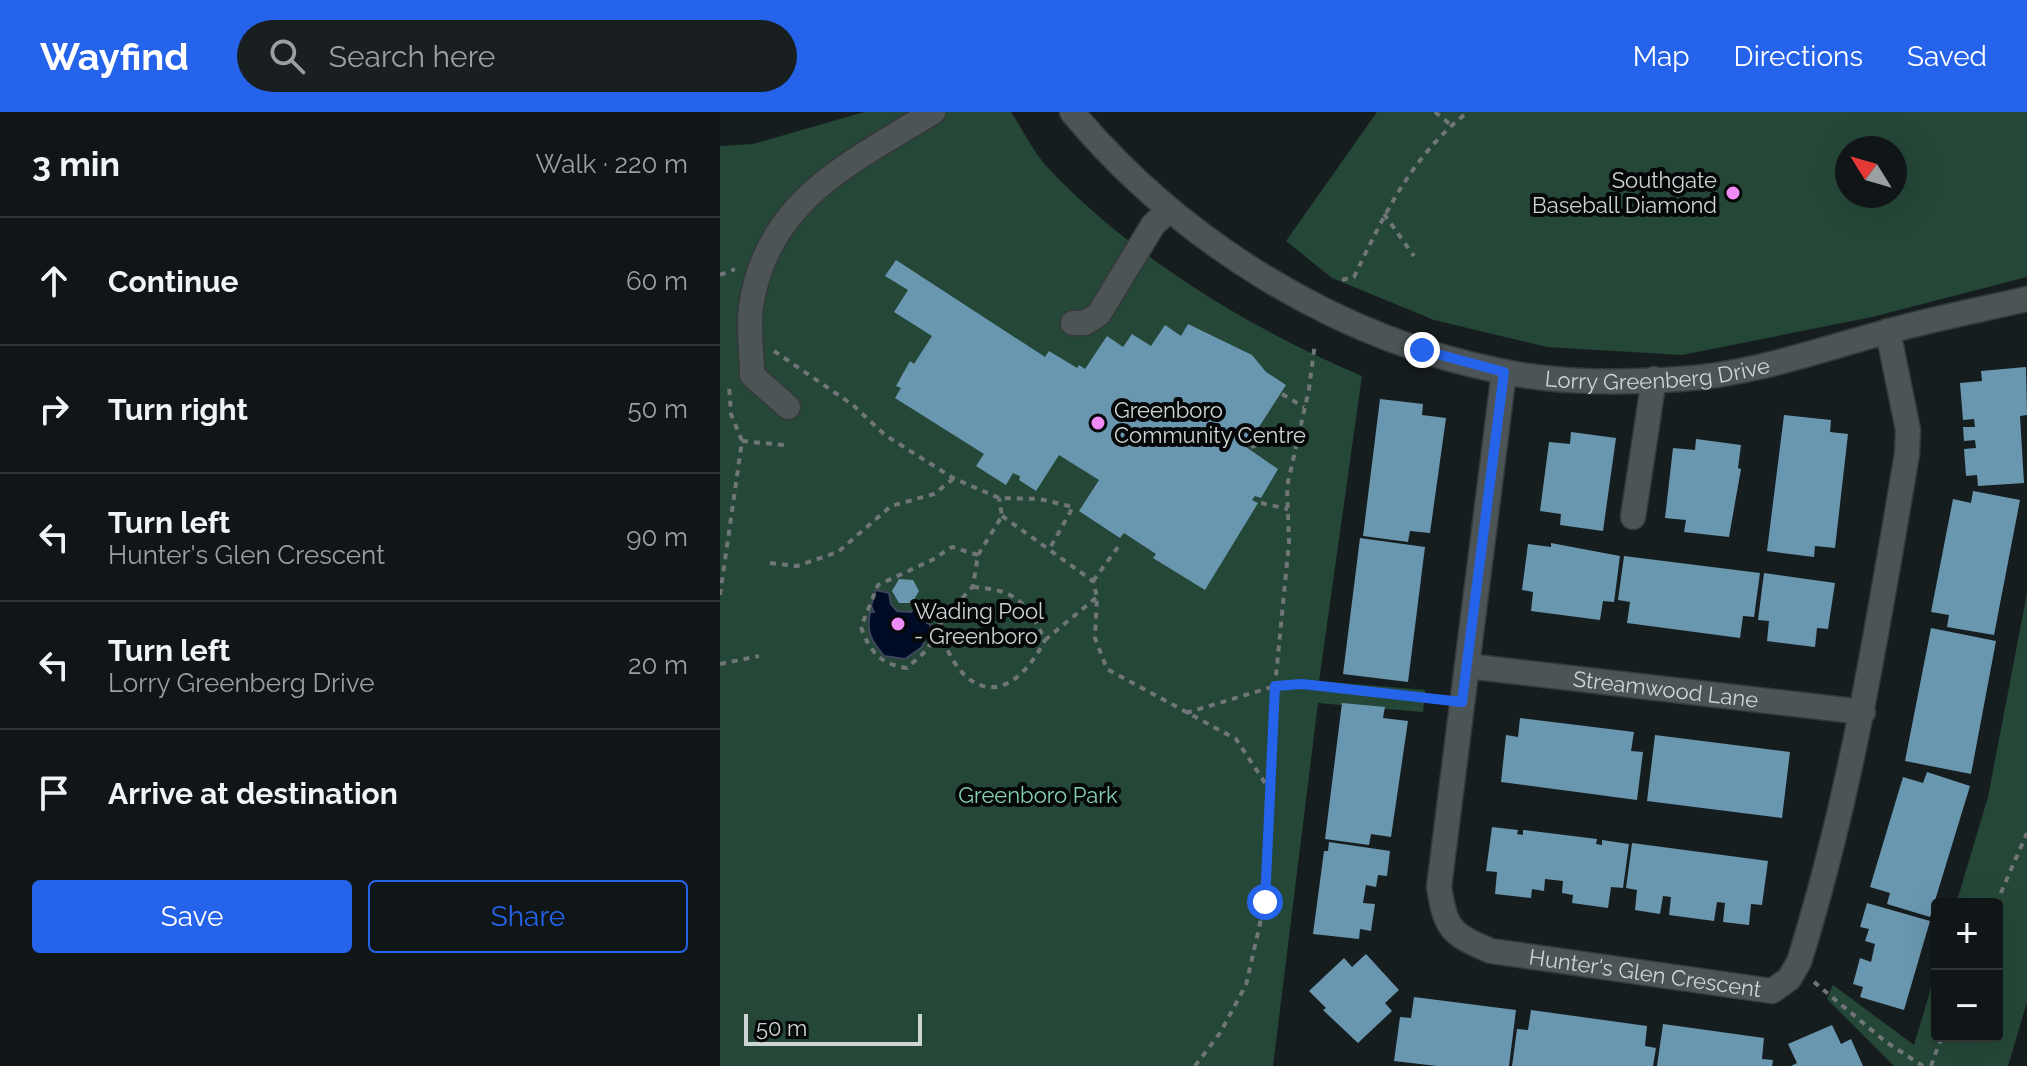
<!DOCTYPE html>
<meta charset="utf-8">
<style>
:root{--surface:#101617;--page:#191f20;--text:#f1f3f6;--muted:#9c9fa1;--line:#303536;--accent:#2563eb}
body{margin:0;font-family:Raleway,sans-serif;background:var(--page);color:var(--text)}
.controls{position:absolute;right:24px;bottom:24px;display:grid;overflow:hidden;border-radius:8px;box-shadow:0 8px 32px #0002}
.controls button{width:72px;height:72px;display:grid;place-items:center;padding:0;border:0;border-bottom:2px solid var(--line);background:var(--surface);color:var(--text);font:40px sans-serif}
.compass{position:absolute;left:1115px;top:24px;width:72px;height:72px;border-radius:50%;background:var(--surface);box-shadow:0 8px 32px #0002;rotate:307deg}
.scale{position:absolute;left:24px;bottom:20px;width:178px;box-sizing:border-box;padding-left:8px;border:4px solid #cfd4d5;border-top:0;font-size:22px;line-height:28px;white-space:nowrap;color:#cfd4d5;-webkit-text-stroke:6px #050708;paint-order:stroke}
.stop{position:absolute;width:24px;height:24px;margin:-18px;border:6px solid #2563eb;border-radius:50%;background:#fff}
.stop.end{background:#2563eb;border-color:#fff;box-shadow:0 2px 8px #0008}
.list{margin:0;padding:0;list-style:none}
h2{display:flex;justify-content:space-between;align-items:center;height:104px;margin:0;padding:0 32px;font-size:34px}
h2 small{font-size:26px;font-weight:400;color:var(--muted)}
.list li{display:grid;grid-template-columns:52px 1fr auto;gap:24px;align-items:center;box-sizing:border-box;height:128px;padding:0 32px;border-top:2px solid var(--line)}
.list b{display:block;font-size:30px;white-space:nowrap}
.list p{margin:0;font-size:26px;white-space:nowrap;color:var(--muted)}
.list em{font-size:26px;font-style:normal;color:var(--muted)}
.actions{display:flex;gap:16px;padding:24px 32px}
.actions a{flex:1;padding:18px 0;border:2px solid var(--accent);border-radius:8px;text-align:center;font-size:28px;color:var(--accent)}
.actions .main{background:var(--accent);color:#fff}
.icon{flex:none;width:44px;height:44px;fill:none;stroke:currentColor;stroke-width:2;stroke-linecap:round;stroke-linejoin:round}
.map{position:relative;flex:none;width:1307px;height:954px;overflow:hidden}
header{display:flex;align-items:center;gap:48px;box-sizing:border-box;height:112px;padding:0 40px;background:var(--accent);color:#fff}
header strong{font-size:38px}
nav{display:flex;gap:44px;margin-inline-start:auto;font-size:28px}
.search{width:560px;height:72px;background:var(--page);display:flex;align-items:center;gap:20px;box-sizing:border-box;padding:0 28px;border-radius:44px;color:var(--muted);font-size:30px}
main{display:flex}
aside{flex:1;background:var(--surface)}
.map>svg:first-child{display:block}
</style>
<header>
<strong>Wayfind</strong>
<div class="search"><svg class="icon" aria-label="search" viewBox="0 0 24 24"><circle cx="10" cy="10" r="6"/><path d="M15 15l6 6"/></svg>Search here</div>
<nav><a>Map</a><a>Directions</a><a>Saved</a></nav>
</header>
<main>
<aside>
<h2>3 min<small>Walk · 220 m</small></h2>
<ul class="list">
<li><svg class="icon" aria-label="ahead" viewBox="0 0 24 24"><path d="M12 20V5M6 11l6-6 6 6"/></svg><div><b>Continue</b></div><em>60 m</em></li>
<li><svg class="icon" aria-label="right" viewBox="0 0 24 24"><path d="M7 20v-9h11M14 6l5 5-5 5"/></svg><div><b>Turn right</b></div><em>50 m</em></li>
<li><svg class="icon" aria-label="left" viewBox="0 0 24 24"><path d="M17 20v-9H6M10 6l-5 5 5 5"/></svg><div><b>Turn left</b><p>Hunter's Glen Crescent</p></div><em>90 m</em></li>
<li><svg class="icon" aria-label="left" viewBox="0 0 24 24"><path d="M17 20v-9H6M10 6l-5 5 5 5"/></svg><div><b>Turn left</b><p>Lorry Greenberg Drive</p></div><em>20 m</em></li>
<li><svg class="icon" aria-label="arrive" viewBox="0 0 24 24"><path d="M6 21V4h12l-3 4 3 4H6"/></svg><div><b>Arrive at destination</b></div></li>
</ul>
<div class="actions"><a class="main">Save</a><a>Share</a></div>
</aside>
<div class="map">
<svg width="1307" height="954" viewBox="0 0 1307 954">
<rect width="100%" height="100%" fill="#161d1f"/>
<path fill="#254738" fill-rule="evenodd" d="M144,0h147c12,18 22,40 37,56 84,89 202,161 314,208l-43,305 106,9 -2,22 -105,-9 -45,363h-553v-920l33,-2z
M657,0h650v165l-155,40 -190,38 -135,-8 -113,-27 -102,-42 -46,-37zM1127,36h48v48h-48z
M1307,481v409l-19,64h-114l-67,-67 6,-14 81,60 23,-77v68h60v-132h-41l32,-107z"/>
<path fill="#000b25" stroke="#3e475a" stroke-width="2" d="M156,478l13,3 2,11 6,7 14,1 6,-5 13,7 -3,9 4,2 -9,22 -17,12 -21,-3c-13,-16 -18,-23 -14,-44h4l-3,-6z"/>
<path fill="#6a97b0" d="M176,148l149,97 4,-6 28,17 2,-3 6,4 22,-33 16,11 9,-13 19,12 14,-21 16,11 7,-12 64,31 14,17 20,13 -40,62 32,22 -17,29 -6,-2 -3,4 6,3 -53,87 -52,-32 3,-4 -32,-21 -4,5 -41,-27 20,-31 -40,-25 -23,36 -17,-11 1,-4 -7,-3 -7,12 -30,-19 8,-12 -89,-56 6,-10 -5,-2 14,-25 4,3 18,-28 -38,-24 14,-22 -23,-14z
M1306,255l1,48 -7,1 4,67 -46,3 -1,-11 -11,1 -2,-27 12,-1 -1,-8 -11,1 -1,-14h12l-1,-8 -11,1 -3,-37 22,-2 -1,-10z
M660,287l43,5 -1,11 24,3 -16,115 -20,-2 -2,11 -45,-6z
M1064,303l47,5 -1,12 18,2 -13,114 -20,-2 -1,11 -47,-6z
M851,320l45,6 -13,93 -43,-6 1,-11 -21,-3 9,-69 21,2z
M976,327l45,6 -3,23 3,1 -12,68 -45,-5 2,-12 -21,-2 8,-70 22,2z
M1253,379l47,9 -26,135 -47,-8 2,-12 -18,-3 22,-113 18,4z
M640,426l65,9 -17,135 -65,-8z
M831,431l69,13 -6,46 -11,-1 -3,19 -69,-9 2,-19 -11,-2 6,-46 23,3z
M904,444l136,17 -6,44 -11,-1 -3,22 -113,-15 3,-21 -12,-2z
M1044,461l71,10 -7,46 -11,-1 -2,19 -48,-6 2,-20 -11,-1z
M179,467l14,1 6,11 -7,12h-13l-7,-12z
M1211,516l65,13 -25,133 -66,-13z
M622,591l43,4 -2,11 25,3 -17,116 -20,-3 -2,11 -44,-6z
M800,606l114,14 -3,19 12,1 -6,48 -136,-18 5,-47 12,2z
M935,623l135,17 -8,66 -135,-17z
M1207,660l43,14 -40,131 -43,-13 3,-11 -20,-6 33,-110 20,6z
M772,715l26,3 -1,4 6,1v-5l74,9 -1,5 6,1v-5l27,4 -6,44 -12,-1 -3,21 -36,-5 1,-8 -11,-2 1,-12 -18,-2 -1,12 -12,-2 -1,9 -36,-4 2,-22 -11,-1z
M609,730l61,9 -3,25 -9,-1 -2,12 -10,-2 -3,18 12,1 -4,27 -11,-2 -1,10 -46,-5 11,-83h4z
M912,731l136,18 -6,44 -11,-1 -2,21 -26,-3 2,-19 -8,-1 -3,19 -45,-6 2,-18 -8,-1 -3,18 -25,-4 2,-20 -11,-2z
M1147,791l63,18 -26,89 -44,-13 3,-10 -10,-3 7,-26 11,4 4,-18 -10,-3 4,-12 -9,-2z
M646,842l33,36 -14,13 7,8 -34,32 -35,-33 3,-2 -17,-17 35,-33 8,9z
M694,885l102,13 -7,56h-72l-43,-5 6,-44 11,1z
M811,898l116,16 -2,20 11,2 -3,18h-141l5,-37 11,1z
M943,912l101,14 -2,21 11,1 -1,6h-115z
M1112,913l9,19 10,-5 12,27h-72l6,-3 -9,-19z"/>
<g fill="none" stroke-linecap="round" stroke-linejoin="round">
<g stroke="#34393a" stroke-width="27">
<g id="minor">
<path id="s1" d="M352,0c108,129 266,228 433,260 55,11 118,11 175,7 70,-4 139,-29 206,-47 46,-13 94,-22 141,-33"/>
<path d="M353,211h12l14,-9 54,-89 16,-15"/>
<path id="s2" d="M784,260l-65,515c7,43 12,47 52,64l281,40 17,-12 10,-17c52,-166 79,-337 108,-508l1,-24 -20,-99"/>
<path d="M68,295l-36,-32c0,-22 -4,-46 -1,-68 15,-107 100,-144 182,-195"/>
<path d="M913,405l21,-138"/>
<path id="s3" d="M747,554l396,46"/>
</g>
</g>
<path stroke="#707678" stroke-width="4" stroke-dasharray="6 6" stroke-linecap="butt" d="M715,0l16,13
M664,102l30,42
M0,163l15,-6
M622,168l12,-3c30,-62 58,-122 114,-165
M54,239l79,54 32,30 68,43 46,20 41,1 33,8 -23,41
M562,282l22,13
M22,329l42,4
M531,335l27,-9 19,3
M541,391l27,6
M282,404l91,65 4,16 -2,41 12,31 129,70 33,50
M258,443l-26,-8 -20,13 -54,25 -17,42c9,25 19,37 46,41l21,-19 10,-23 35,-40 5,-31 24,-39 -3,-18
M50,451l27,3 41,-14 53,-46 43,-12 19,-15
M373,469l28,-38
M253,475c44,3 53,15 72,53l52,-43
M0,483l22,-154 -11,-27 -2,-29
M219,516c22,71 70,82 106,12
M0,552l39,-8
M466,601l89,-27 27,-2 138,16
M1276,792l31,-71
M1094,870l72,60 37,24
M475,954l25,-33 26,-48 19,-83 10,-216 14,-144 -2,-55 22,-98 6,-46
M1211,954l11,-30"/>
<use href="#minor" stroke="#4c5456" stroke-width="24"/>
</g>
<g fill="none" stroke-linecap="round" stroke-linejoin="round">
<path stroke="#2563eb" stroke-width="10" d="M545,790l10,-216 27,-2 160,18 42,-330 -82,-22"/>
</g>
<g fill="#ef8bf7" stroke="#050708" stroke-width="3">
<circle cx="1013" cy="81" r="8"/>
<circle cx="378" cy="311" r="8"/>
<circle cx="178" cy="512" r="8"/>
</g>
<g text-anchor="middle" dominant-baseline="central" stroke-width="8" stroke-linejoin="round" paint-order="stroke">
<g font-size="22" fill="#cfd4d5" stroke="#050708" text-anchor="start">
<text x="997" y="68" text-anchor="end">Southgate<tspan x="997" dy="25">Baseball Diamond</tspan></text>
<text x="394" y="298">Greenboro<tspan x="394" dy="25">Community Centre</tspan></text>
<text x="194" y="499">Wading Pool<tspan x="194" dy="25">- Greenboro</tspan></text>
</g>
<g font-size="22" fill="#cfd4d5" stroke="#050708">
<text stroke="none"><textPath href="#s1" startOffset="668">Lorry Greenberg Drive</textPath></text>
<text stroke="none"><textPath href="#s3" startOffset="200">Streamwood Lane</textPath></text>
<text stroke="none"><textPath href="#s2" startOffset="764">Hunter's Glen Crescent</textPath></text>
</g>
<g font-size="22" fill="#86d2af" stroke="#050708">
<text x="318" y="683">Greenboro Park</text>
</g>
</g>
</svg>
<div class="controls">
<button>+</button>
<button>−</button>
</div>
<svg class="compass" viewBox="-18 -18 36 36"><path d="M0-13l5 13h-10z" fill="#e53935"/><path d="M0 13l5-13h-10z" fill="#9c9fa1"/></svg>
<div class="scale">50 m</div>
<div class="stop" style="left:545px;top:790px"></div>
<div class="stop end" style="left:702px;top:238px"></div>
</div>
</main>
